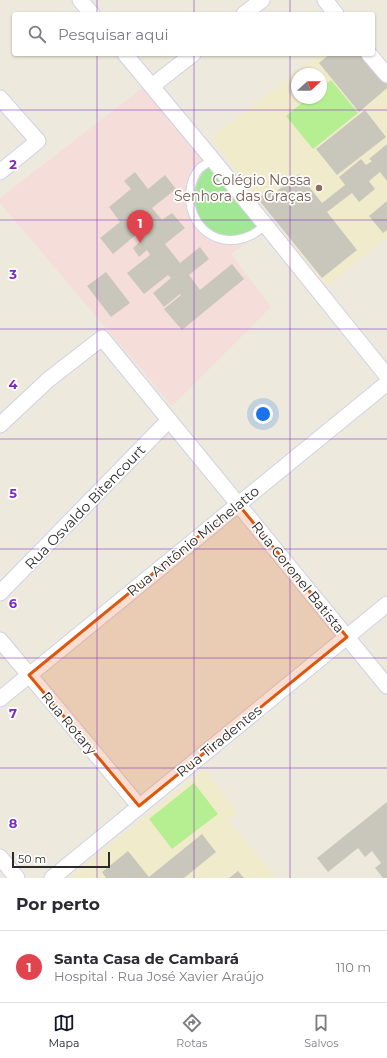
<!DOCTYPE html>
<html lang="pt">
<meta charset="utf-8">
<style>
:root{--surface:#fff;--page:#f2f2f3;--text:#2b2b33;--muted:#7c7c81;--line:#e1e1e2;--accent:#111827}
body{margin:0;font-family:Montserrat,sans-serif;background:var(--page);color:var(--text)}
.compass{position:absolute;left:291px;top:68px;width:36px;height:36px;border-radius:50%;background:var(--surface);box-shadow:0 1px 3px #0004;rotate:69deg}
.scale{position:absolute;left:12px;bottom:10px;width:98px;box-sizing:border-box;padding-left:4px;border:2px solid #2b2b2b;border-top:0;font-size:11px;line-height:14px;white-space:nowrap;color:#2b2b2b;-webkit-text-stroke:3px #fff;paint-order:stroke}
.you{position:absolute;left:263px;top:414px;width:14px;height:14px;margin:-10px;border:3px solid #fff;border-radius:50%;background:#1a73e8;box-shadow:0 0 0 6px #1a73e833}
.badge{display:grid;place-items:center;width:26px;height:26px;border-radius:50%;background:var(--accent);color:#fff;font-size:13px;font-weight:700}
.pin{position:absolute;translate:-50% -33px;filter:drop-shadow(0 1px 2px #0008)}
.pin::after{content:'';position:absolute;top:21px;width:14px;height:12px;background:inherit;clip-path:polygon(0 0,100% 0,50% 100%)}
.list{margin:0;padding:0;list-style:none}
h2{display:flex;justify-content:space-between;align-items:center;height:52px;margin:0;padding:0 16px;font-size:17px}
h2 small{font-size:13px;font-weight:400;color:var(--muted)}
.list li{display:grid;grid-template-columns:26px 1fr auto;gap:12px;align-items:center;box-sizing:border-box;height:72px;padding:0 16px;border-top:1px solid var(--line)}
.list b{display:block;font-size:15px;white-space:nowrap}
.list p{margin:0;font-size:13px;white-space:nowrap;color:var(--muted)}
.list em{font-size:13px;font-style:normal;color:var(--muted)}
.icon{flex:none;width:22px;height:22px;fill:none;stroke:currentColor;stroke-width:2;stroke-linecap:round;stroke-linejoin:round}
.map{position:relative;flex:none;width:387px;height:878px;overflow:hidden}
.search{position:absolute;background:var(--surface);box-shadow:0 1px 3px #0004;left:12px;right:12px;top:12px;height:44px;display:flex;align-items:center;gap:10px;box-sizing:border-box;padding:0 14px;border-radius:4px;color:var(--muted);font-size:15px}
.sheet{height:124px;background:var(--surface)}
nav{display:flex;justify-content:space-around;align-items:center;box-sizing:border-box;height:56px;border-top:1px solid var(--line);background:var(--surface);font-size:11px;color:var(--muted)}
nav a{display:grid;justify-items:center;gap:2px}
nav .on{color:var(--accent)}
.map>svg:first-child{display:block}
</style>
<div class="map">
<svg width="387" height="878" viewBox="0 0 387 878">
<rect width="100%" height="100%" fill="#ede9dc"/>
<path fill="#f0ebcb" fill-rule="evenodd" d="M319,54h46l22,28v156l-61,48 -115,-148zM297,74h24v24h-24z
M204,769l33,43 -9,8 49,58h-208z"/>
<path fill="#f5ddd9" d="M145,86l118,145 -32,23 40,53 -99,99 -172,-203v-5z"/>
<path fill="#a2e796" d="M213,162l49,63c-4,3 -8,7 -12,9 -4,2 -11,2 -16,2 -41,3 -53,-50 -21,-74z"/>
<path fill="#b6ef91" d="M331,80l27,33 -45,36 -27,-33 22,-18h13v-10z
M194,783l24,31 -46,35 -23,-30z"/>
<path fill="#c9c7bb" d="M330,54h32l25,30v4l-28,24 -40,-49z
M365,110l21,27 -49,38 -21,-26z
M387,144v37l-7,-9 -11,9 6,8 -16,13 -7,-9 -25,19 30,38 -35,28 -64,-79 12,-9 3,4 26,-20 23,29 23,-18 -6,-8 22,-18 5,6 6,-4 -3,-2z
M135,172l13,17 17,-14 11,14 -24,19 10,12 10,-7 13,15 -20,16 15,19 20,-16 9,12 -20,16 11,15 32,-26 12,15 -62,51 -18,-21 17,-14 -1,-1 -16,13 -11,-14 18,-15 -3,-3 -24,19 -17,-21 23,-18 -3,-5 -8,7 -6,-9 9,-8 -5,-6 -24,20 -13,-16 20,-16 -11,-15 22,-18 -7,-8z
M387,201v29l-4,3 -14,-17z
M106,272l24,31 -19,14 -24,-31z
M387,802v76h-4l-8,-10 6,-5 -9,-12 -7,6 -7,-9 -30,24 -11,-14z
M202,834l14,18 -32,26h-78l-4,-6 26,-21 21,26z
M238,871l6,7h-15z"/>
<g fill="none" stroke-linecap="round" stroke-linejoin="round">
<g stroke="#d1d1e4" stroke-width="10">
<path id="service" d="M213,160c-4,2 -9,5 -13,8 -7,7 -9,16 -10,25 -2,33 27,57 59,43 6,-2 11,-7 16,-10"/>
</g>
<g stroke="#d1d1e4" stroke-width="17">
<path id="minor" d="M80,0l12,14
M325,0l11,14
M244,14l18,-14
M125,54l88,106 174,216
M369,54l18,21
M152,86l41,-32
M0,98l38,43 -38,31
M0,425l48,-45 54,-42 285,348
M0,593l169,-173
M0,640l139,166
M0,699l387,-316
M0,857l17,21
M52,878l335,-274"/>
</g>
<use href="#service" stroke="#fff" stroke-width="8"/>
<use href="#minor" stroke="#fff" stroke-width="15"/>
</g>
<path fill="#df570e" fill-opacity="0.2" stroke="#df570e" stroke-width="3" stroke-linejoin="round" d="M238,504l109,133 -208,169 -110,-131z"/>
<path fill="none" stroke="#7b2cbf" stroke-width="1" stroke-opacity="0.55" d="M97,0v14M194,0v14M290,0v14M97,54v824M194,54v824M290,54v824M0,110h387M0,220h387M0,329h387M0,439h387M0,549h387M0,658h387M0,768h387"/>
<circle fill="#8d6e63" stroke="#fff" stroke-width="1.5" cx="319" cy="188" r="4"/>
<g text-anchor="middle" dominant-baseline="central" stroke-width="3.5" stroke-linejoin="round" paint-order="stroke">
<g font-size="14" fill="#785e54" stroke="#fff" text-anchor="end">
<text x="311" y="180">Colégio Nossa<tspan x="311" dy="16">Senhora das Graças</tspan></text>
</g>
<g font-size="14" fill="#2b2b2b" stroke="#fff">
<text transform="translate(85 507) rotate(-46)">Rua Osvaldo Bitencourt</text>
<text transform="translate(193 541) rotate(-39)">Rua Antônio Michelatto</text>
<text transform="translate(298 577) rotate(51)">Rua Coronel Batista</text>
<text transform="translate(69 723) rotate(50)">Rua Rotary</text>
<text transform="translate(219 741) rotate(-39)">Rua Tiradentes</text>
</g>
</g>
<g font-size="13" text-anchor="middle" font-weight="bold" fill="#7b2cbf" stroke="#fff" stroke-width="3.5" stroke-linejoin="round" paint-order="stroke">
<text x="13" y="169">2</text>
<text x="13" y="279">3</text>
<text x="13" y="389">4</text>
<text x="13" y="498">5</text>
<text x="13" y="608">6</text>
<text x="13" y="718">7</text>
<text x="13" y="828">8</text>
</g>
</svg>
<svg class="compass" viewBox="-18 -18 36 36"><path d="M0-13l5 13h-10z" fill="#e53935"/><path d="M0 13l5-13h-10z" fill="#7c7c81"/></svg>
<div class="scale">50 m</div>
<div class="you"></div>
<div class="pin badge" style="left:140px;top:243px;background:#e0444e">1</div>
<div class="search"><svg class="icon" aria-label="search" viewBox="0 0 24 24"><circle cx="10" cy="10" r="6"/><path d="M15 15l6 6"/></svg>Pesquisar aqui</div>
</div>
<section class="sheet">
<h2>Por perto<small></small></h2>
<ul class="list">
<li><span class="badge" style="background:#e0444e">1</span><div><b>Santa Casa de Cambará</b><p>Hospital · Rua José Xavier Araújo</p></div><em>110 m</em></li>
</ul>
</section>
<nav>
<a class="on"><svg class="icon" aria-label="map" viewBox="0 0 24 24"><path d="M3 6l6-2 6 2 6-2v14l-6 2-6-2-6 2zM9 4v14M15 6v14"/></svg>Mapa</a>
<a><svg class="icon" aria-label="directions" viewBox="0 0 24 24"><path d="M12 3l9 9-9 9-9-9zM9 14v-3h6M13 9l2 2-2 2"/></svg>Rotas</a>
<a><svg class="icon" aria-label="saved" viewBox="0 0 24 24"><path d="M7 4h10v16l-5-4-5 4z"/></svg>Salvos</a>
</nav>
